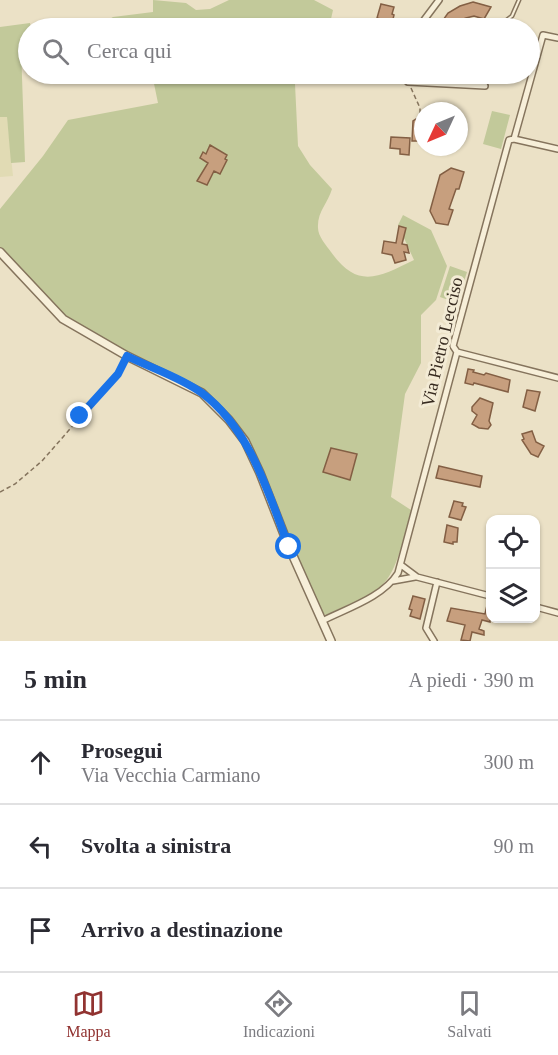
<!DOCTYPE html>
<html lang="it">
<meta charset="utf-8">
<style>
:root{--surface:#fff;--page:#f7f7f7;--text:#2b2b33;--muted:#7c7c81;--line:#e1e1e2;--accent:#913331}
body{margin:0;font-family:"Times New Roman",serif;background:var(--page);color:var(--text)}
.controls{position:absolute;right:18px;bottom:18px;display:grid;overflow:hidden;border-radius:12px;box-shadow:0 2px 4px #0004}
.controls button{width:54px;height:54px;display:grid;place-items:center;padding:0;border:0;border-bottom:2px solid var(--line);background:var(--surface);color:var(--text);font:30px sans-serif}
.compass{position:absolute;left:414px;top:102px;width:54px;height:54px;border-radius:50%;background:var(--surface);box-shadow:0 2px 4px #0004;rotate:226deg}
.stop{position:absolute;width:18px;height:18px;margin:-14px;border:4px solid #1a73e8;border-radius:50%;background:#fff}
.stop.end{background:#1a73e8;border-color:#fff;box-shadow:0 2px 6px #0008}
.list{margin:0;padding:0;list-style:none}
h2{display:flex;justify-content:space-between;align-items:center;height:78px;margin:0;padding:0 24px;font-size:26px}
h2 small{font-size:20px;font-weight:400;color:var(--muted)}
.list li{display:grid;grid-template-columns:39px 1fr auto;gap:18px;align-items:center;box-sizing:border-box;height:84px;padding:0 24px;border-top:2px solid var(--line)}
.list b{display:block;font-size:22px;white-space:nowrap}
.list p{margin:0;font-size:20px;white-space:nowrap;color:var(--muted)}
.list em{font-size:20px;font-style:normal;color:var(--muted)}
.icon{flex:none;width:33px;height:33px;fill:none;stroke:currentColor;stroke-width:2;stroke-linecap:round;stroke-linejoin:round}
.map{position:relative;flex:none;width:558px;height:641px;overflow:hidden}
.search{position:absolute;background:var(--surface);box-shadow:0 2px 4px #0004;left:18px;right:18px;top:18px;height:66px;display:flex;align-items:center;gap:15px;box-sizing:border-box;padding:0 21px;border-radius:33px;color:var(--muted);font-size:22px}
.sheet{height:330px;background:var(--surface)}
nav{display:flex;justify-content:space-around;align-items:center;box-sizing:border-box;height:84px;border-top:2px solid var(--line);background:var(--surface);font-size:16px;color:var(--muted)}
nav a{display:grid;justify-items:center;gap:3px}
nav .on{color:var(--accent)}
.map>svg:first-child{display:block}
</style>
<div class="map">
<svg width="558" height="641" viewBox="0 0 558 641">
<rect width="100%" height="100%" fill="#ebe1c6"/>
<path fill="#e1dbb4" d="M0,117h7l6,59 -13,1z"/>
<path fill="#c2c99a" d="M153,0l33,3 10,7 14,-1 19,-9h85l19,10 -4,18h-228v-4l12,-7 40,-5z
M30,23l1,5h-3v9l-7,12 4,113 -14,1 -4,-46h-7v-90z
M152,74h158l-15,10 3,62 12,19 22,24c-4,14 -15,23 -14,39 0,8 8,17 13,24 27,38 48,25 83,8l-16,-35 5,-10 28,15 16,36 -11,34 -15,15v48l-16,31 -14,103 20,13c-6,21 -13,63 -31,77 -13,11 -38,20 -54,28l-6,-3 -27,-58 2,-3 -5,-14 -4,-1 -49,-110 -33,-36 -78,-36 -62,-36 -64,-68v-41l43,-53 25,-36 90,-17z
M492,111l18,4 -9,34 -18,-5z
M450,266l17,6 -10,31 -17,-6z"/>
<path fill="#c79f7e" stroke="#835f44" stroke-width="1.5" d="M473,2l18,5 -7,12 -10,-3 -8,2 -5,2 -7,8h-5l-8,-5 7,-10 12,-7z
M381,4l13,3 -2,7 2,1 -3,13h-9l2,-8 -7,-2z
M416,119l7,1 -2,21h-9l1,-20z
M391,137l19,1 -1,17 -9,-1v-5l-10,-1z
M210,145l17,10 -2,4 2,1 -7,14 -6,-3 -7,14 -10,-4 11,-18 -8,-5 3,-6 3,2z
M451,168l13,4 -5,17h-3l-7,20 4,1 -5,15 -12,-2 -6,-12 10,-36z
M399,226l7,2 -4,16 5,1 2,8 -5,-1 2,8 -11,3 -3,-8 -10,-2 2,-12 12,2z
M468,369l6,1 -1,2 11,3 2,-2 24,7 -2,12 -34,-9 -1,2 -8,-2z
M527,390l13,2 -5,19 -12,-4z
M480,398l13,5 -4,18 2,4 -3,4 -9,-1 -7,-4 5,-9 -5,-4v-4z
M532,431l4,11 8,4 -6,11 -7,-3 -9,-14 2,-1 -2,-5z
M331,448l26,6 -7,26 -27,-8z
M439,466l43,10 -2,11 -44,-9z
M454,501l9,2 -1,3 4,1 -5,13 -12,-3z
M447,525l11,3 -1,14h-4v2l-9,-2z
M413,596l12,3 -5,20 -10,-3 2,-6 -3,-1z
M488,601h2v21l-8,-2 -3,9 5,2v4l-12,-3 -2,9 -9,-1 4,-15 -18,-4 4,-13 34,6z"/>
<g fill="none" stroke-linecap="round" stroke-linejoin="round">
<g stroke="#85745d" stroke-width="5">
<path id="service" d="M464,28c7,-6 15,-6 23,0
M496,28l16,-12 7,-16"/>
</g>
<g stroke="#85745d" stroke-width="8">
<path id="minor" d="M418,28l21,-28
M410,74l-2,8 77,4
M514,139l44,10
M457,352l101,26
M401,565l16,12 73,19
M393,581l22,-4
M536,607l22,6
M322,621c26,-13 61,-24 76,-48l59,-221 -4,-6 56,-206 5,-1 29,-104 15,3
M434,641l-8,-13 11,-46"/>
</g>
<g stroke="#85745d" stroke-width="10">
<path id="tertiary" d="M0,252l63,67 64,37 75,37 27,27 16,21 15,32 29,74 42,94"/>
</g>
<path stroke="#85745d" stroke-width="1.5" stroke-dasharray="4.5 3" stroke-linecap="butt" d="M411,88l9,20v9
M0,492l15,-8 27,-23 76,-87 7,-11"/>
<use href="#service" stroke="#f7efd9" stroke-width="2"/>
<use href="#minor" stroke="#f7efd9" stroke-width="5"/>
<use href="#tertiary" stroke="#f7efd9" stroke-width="7"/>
</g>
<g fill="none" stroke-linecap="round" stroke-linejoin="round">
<path stroke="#1a73e8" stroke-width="8" d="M80,416l38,-42 9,-18c24,12 53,21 75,37 49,37 66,100 87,154"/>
</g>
<g text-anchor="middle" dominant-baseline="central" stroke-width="6" stroke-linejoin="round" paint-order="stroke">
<g font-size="18" fill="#372b20" stroke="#f3ebd5">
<text transform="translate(442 342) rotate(-77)">Via Pietro Lecciso</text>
</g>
</g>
</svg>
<div class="controls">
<button><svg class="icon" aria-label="locate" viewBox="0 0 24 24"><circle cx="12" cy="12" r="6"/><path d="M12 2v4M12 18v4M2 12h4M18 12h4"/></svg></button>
<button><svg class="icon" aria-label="layers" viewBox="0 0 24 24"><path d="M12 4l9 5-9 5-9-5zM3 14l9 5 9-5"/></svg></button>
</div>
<svg class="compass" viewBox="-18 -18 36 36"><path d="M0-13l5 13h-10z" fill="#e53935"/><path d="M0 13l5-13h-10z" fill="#7c7c81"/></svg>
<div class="stop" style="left:289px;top:547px"></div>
<div class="stop end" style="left:80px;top:416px"></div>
<div class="search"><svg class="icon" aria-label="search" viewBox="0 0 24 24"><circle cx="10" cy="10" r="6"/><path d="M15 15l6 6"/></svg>Cerca qui</div>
</div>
<section class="sheet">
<h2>5 min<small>A piedi · 390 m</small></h2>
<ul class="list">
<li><svg class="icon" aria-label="ahead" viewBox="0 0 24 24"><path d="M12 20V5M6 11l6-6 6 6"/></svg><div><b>Prosegui</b><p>Via Vecchia Carmiano</p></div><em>300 m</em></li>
<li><svg class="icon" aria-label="left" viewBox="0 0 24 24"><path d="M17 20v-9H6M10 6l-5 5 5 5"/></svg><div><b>Svolta a sinistra</b></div><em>90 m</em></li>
<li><svg class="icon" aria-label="arrive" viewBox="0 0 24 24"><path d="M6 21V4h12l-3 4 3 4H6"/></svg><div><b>Arrivo a destinazione</b></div></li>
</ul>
</section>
<nav>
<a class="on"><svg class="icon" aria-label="map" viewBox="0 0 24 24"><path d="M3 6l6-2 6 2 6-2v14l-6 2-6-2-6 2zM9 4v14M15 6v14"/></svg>Mappa</a>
<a><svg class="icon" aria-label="directions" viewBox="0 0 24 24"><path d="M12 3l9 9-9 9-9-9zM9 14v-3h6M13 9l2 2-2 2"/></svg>Indicazioni</a>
<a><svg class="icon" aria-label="saved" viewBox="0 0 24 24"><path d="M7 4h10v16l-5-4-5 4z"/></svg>Salvati</a>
</nav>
